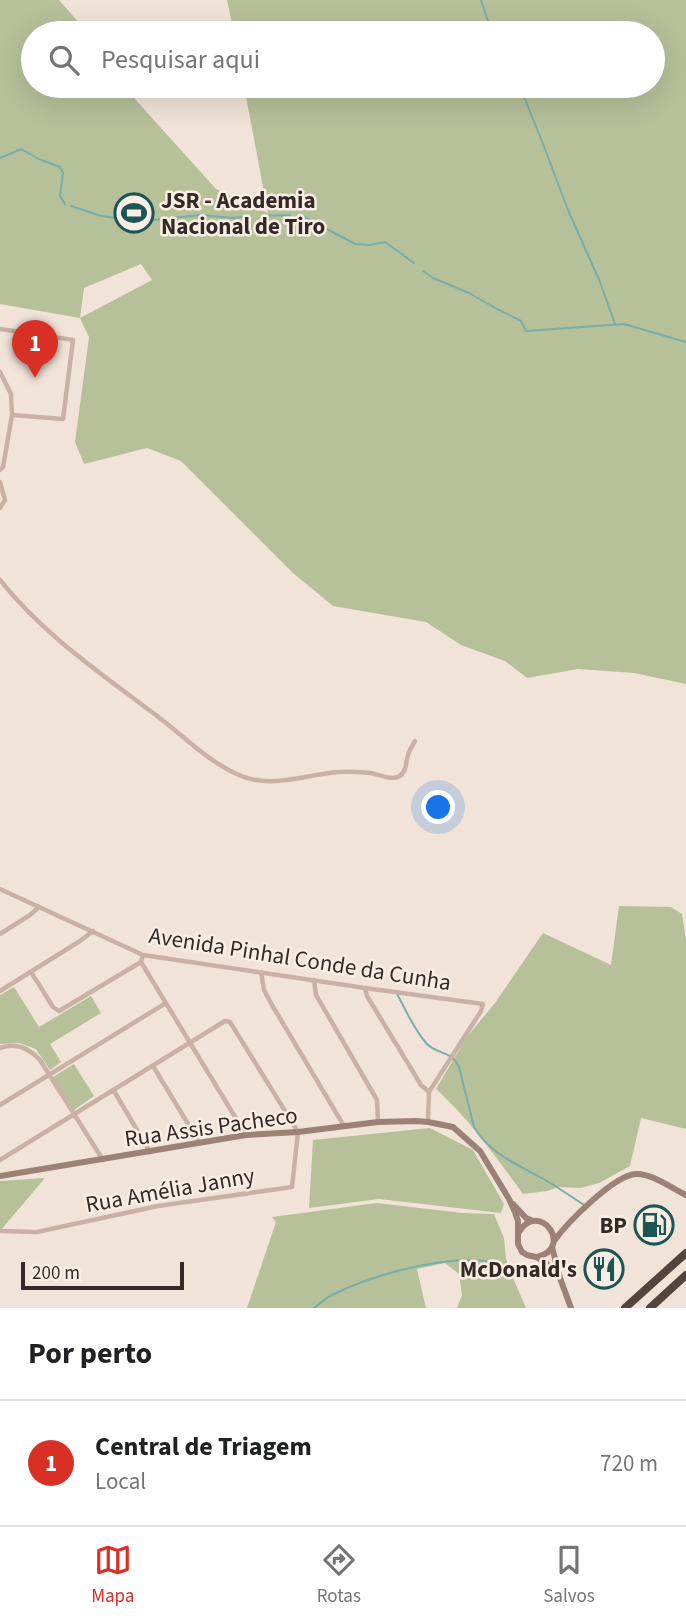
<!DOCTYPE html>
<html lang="pt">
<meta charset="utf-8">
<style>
:root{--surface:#fff;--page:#f6f6f6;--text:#202124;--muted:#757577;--line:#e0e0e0;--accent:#d93025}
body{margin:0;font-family:"Source Sans 3",sans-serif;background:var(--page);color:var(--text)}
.scale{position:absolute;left:21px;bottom:18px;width:163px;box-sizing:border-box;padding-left:7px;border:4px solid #342926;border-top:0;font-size:19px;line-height:24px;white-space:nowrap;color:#342926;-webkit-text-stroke:5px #f9eee4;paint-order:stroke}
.you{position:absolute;left:439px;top:808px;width:24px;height:24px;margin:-18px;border:5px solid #fff;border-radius:50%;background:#1a73e8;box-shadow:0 0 0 10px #1a73e833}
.badge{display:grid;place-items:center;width:46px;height:46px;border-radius:50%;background:var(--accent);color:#fff;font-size:23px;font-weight:700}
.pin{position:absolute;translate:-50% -58px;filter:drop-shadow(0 2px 4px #0008)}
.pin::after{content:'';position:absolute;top:37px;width:24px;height:21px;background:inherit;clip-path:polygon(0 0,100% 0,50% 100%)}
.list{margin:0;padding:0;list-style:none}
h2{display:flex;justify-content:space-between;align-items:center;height:91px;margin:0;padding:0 28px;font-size:30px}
h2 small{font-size:23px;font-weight:400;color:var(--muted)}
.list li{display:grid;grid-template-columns:46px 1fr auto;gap:21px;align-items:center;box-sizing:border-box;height:126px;padding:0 28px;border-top:2px solid var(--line)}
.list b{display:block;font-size:26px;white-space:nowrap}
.list p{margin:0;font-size:23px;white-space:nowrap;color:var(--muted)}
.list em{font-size:23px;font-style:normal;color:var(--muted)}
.icon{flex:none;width:38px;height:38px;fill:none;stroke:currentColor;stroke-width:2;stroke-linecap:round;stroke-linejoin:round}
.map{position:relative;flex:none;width:686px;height:1308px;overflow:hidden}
.search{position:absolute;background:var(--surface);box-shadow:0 7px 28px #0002;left:21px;right:21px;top:21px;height:77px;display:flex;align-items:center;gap:18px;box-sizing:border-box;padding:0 24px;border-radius:38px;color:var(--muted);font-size:26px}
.sheet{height:217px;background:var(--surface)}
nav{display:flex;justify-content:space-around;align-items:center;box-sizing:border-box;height:98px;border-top:2px solid var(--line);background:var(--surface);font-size:19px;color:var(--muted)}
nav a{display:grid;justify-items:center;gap:4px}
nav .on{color:var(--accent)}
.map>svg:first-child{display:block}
</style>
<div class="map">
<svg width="686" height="1308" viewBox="0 0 686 1308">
<rect width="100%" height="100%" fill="#f1e3d8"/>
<path fill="#b6c099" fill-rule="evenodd" d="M0,0h59l29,33h-55v53h95l6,12 82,91 52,24 -24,-127h409v-53h-419l-7,-33h459v684l-52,-11 -56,-4 -51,9 -22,-17 -44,-16 -35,-23 -93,-16 -40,-33 -112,-112 -34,-13 -63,16 -9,-22 14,-105 -9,-19 -80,-14zM141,264l11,16 -72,38 4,-30z
M619,906l52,1 11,7 4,26v189l-45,-11 -11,48 -31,17 -18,5 -23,-1 -11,4 -24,3c-27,-37 -53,-74 -87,-105l30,-51 29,-35 48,-70 68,32z
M14,987l25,40 52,-31 10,17 -51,31 11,18 -11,8 -14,-21 -17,-6 -19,1v-49z
M74,1064l20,32 -20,14 -21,-33z
M430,1128l43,22 31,54 -3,9 -122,-14 -70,9 4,-68z
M45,1178l-45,53v-50z
M377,1203l85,10 32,1 10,24 2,21 4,12 16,37h-69l5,-13 -3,-21 -14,-11 -28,6 9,39h-179l29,-86 -4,-5z"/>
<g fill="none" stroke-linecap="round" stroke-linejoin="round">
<path stroke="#77aeac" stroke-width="2" d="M481,0l11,33
M518,86l7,13 20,50 23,61 32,72 15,42
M0,158l21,-9 18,10 21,8 3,6 -3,23 5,8
M71,206l30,10 22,3 31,1 46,-5 33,3 18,-2
M301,215l54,29 15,1 15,-3 29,21
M262,216l28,-1
M423,271l10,7 36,15 28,16 24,12 5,10 98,-7 62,18
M397,994c9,16 17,36 30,50 11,11 24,6 32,23l15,60c17,29 46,38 73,54 13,8 25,16 37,24
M314,1308c6,-4 11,-10 18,-13 37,-19 100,-36 142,-35 11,0 22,3 32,6"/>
<path stroke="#c9b2a5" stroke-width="4.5" d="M0,329l73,11 -10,79 -51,-4
M0,372l11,22 1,21 -9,52 -3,3
M0,482l5,18 -5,8
M0,580c44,56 105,96 161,139 26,20 51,46 83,58 32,11 63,-3 95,-5 10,-1 21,0 32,1 10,2 27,11 33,-2 3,-5 2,-11 4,-16 1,-5 5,-10 7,-14
M0,889l143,66 222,33 118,16 -2,7 -52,81 -1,30
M0,934l30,-19 9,-8
M143,955l-2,7 105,173
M31,972l22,35 6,4 82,-49
M261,972l3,18 8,15 72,121
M314,980l2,15 61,105 1,22
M365,988l2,8 54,89 8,7
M0,991l80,-50 13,-10
M0,1048c16,-6 29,0 40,12l63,100
M153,1066l46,76
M114,1091l36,61
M0,1105l166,-102
M0,1160l225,-139 5,1 68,110 -6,55 -134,19 -121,26 -37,-1"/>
<path stroke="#9c8176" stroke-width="6" d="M0,1176l246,-41 52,-3 80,-10 38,-1 12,1 25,5 27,24 29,48 6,13 3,9v23l4,8 5,3 9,2 9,5 15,16
M513,1204l13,14 7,3
M519,1232c20,-33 56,16 18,25
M554,1241c13,-18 60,-66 82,-67 15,-1 37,15 50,21
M552,1247l8,31 11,30"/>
<path stroke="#55433d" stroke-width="8" d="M625,1308l61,-55
M650,1308l36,-33"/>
</g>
<defs>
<g id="stadium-ring" transform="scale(2.0125)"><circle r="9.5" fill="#f9eee4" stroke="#1c5555" stroke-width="1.5"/><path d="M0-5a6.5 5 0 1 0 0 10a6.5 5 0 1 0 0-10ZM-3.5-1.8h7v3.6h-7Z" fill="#1c5555"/></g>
<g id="fuel-ring" transform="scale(2.0125)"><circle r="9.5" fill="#f9eee4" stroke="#1c5555" stroke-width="1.5"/><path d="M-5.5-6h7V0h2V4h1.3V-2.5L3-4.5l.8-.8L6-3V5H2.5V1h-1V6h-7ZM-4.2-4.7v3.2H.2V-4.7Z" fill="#1c5555"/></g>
<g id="restaurant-ring" transform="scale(2.0125)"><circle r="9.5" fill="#f9eee4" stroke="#1c5555" stroke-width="1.5"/><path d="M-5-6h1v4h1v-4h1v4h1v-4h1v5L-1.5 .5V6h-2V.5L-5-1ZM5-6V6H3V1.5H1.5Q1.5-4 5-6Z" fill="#1c5555"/></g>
</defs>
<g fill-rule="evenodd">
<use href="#stadium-ring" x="134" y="213"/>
<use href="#fuel-ring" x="654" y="1225"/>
<use href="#restaurant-ring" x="604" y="1269"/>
</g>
<g text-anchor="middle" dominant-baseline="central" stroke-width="5" stroke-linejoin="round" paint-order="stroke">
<g font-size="23" font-weight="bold" fill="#342926" stroke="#f9eee4" text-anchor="end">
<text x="161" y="200" text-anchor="start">JSR - Academia<tspan x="161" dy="26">Nacional de Tiro</tspan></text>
<text x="627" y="1225">BP</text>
<text x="577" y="1269">McDonald's</text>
</g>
<g font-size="23" fill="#342926" stroke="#f9eee4">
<text transform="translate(300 959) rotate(9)">Avenida Pinhal Conde da Cunha</text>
<text transform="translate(211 1127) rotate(-8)">Rua Assis Pacheco</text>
<text transform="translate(170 1190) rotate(-10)">Rua Amélia Janny</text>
</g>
</g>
</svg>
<div class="scale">200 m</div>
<div class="you"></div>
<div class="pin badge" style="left:35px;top:378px">1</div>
<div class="search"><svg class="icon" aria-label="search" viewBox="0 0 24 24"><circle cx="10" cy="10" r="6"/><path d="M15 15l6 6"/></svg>Pesquisar aqui</div>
</div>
<section class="sheet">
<h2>Por perto<small></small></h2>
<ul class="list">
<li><span class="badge">1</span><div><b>Central de Triagem</b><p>Local</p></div><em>720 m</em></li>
</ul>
</section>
<nav>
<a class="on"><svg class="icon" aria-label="map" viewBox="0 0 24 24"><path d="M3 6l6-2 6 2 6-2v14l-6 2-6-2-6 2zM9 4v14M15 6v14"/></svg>Mapa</a>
<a><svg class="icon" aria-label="directions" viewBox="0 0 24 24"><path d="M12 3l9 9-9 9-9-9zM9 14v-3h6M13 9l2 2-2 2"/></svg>Rotas</a>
<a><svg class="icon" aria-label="saved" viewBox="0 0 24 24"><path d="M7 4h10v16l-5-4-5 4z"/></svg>Salvos</a>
</nav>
